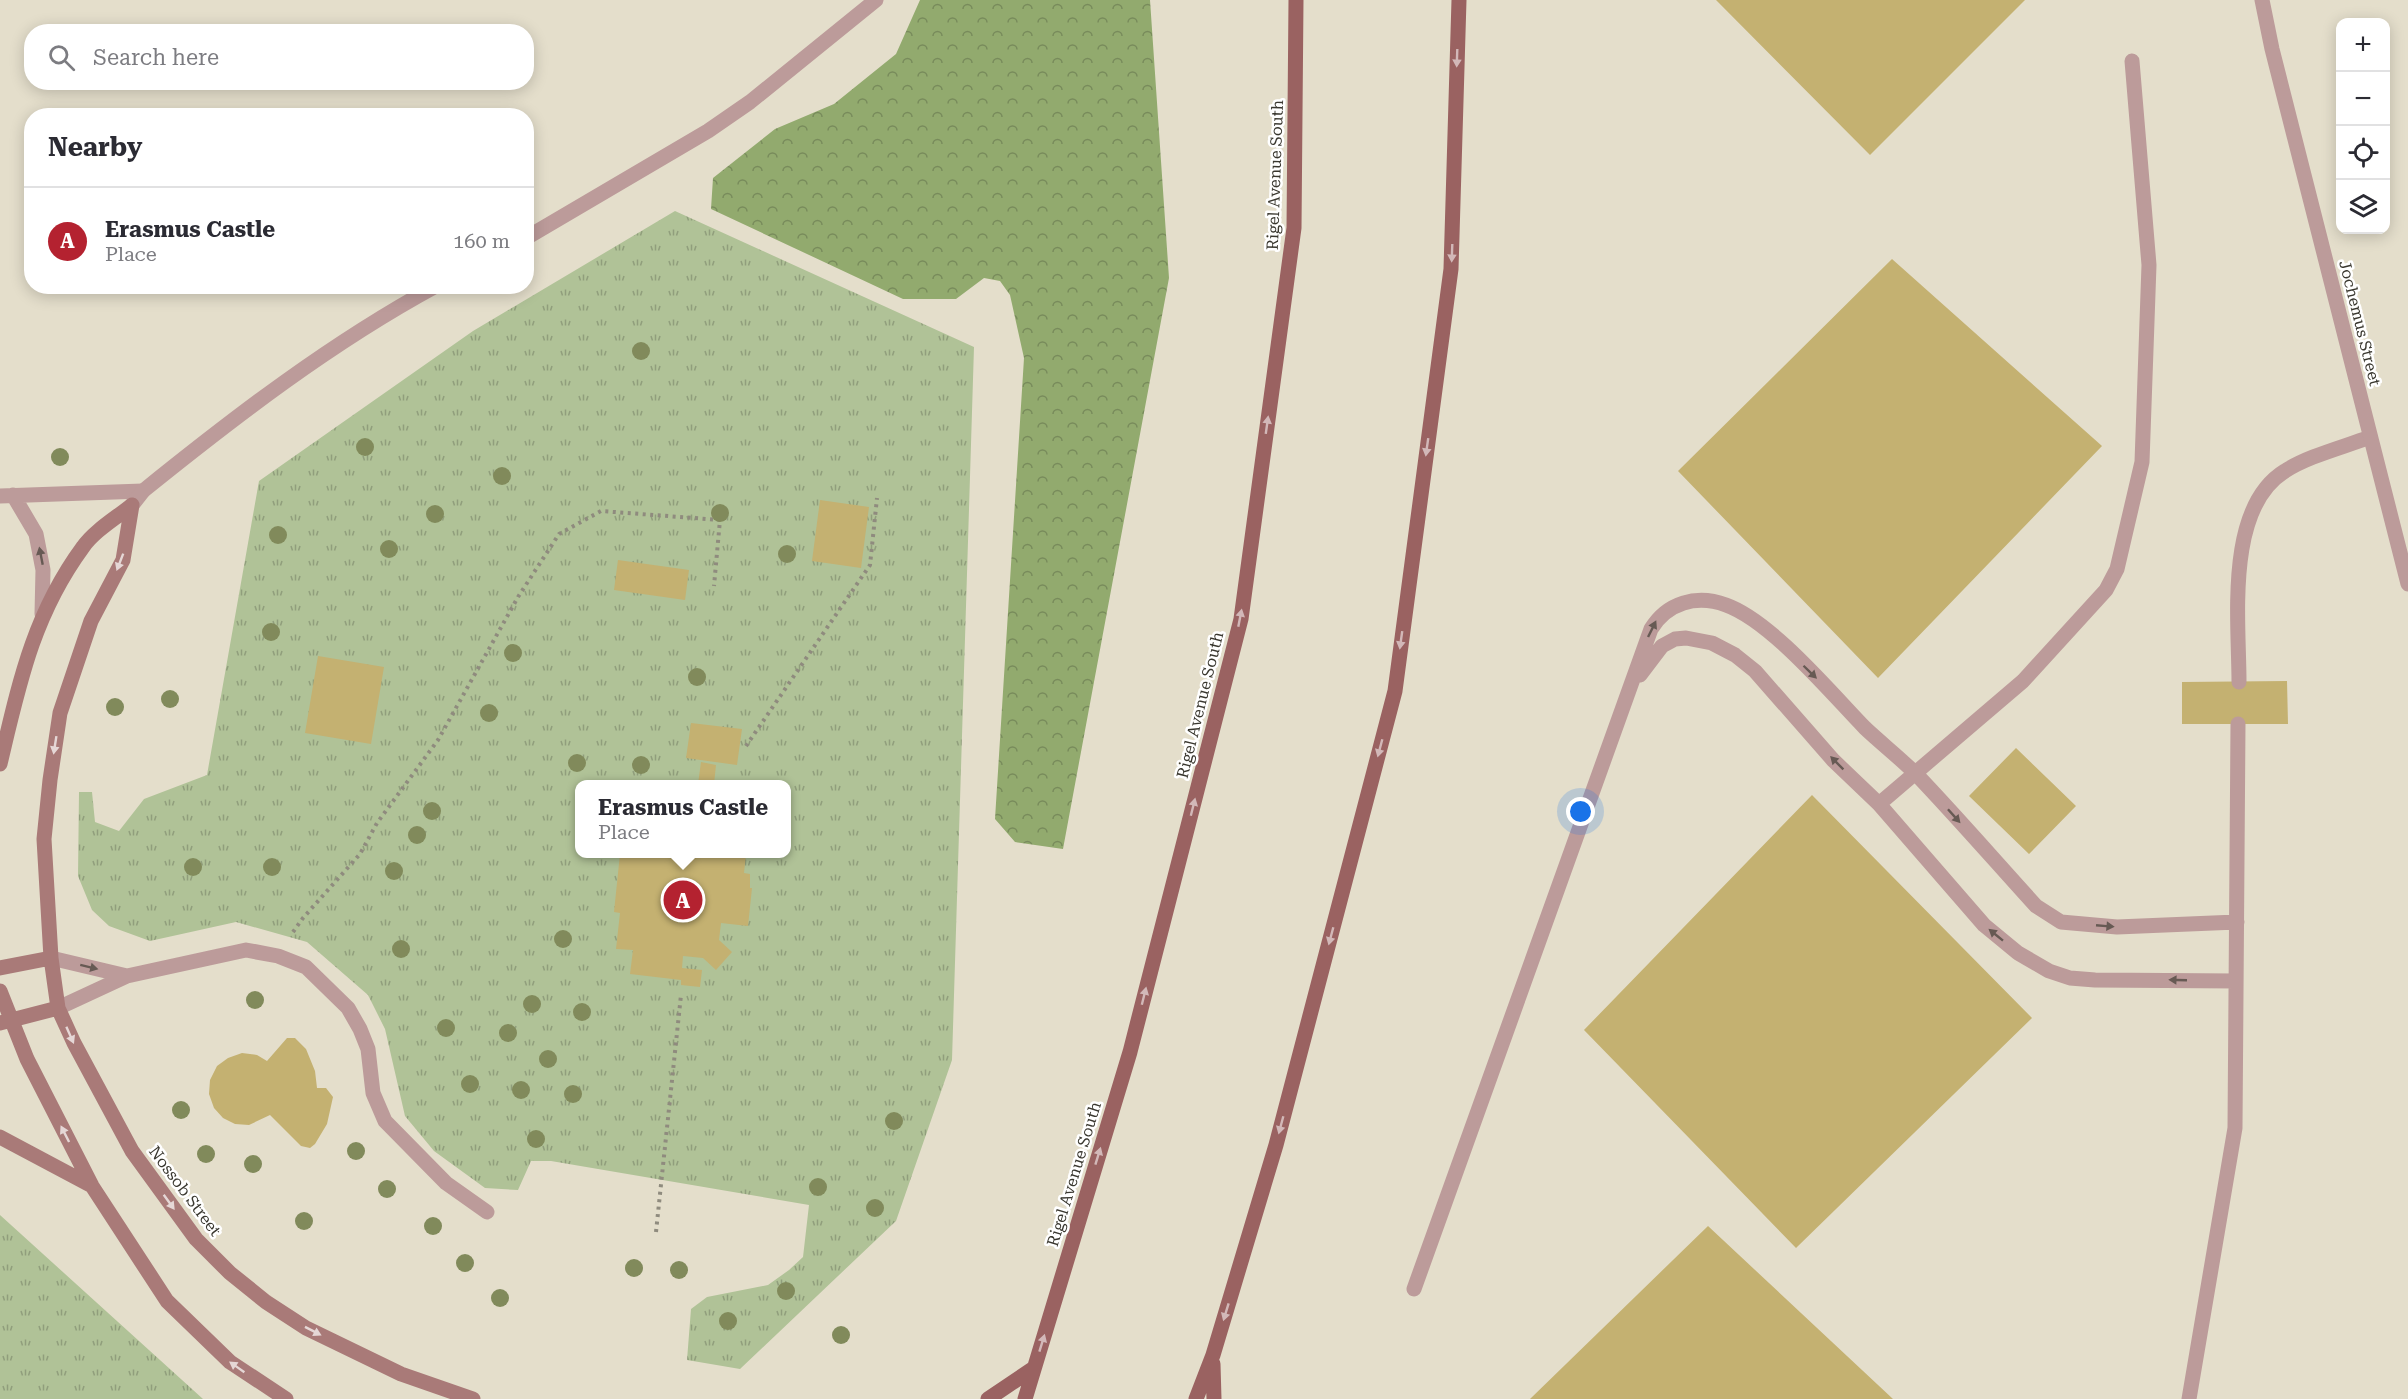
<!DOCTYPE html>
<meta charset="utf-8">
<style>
:root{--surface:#fff;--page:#f7f7f7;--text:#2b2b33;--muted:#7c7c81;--line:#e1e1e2;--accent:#b42230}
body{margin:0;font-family:"Roboto Serif",serif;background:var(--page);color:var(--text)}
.controls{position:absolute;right:18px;top:18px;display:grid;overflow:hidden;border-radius:12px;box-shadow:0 3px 15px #0003}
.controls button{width:54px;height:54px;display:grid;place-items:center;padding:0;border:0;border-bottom:2px solid var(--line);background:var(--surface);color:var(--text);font:30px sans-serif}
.you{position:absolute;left:1581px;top:812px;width:21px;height:21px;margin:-15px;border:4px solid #fff;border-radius:50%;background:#1a73e8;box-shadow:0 0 0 9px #1a73e833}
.badge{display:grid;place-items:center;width:39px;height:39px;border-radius:50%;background:var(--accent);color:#fff;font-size:20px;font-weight:700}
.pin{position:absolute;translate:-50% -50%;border:3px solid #fff;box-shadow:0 2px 6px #0006}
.popup{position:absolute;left:575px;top:780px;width:216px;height:78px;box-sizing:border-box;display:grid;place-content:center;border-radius:12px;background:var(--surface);filter:drop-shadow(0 2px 4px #0005);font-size:20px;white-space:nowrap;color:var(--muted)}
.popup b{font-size:22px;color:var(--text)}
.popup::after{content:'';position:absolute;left:50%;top:100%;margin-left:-12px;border:12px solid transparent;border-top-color:var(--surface)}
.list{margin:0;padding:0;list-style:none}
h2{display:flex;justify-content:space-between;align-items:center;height:78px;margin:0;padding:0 24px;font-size:26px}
h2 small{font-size:20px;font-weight:400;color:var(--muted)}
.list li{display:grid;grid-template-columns:39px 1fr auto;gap:18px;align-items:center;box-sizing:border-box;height:108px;padding:0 24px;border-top:2px solid var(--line)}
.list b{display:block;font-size:22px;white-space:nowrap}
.list p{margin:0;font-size:20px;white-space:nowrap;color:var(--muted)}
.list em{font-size:20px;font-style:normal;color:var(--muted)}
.icon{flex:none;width:33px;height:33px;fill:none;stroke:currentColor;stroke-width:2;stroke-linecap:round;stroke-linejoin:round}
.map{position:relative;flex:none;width:2408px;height:1399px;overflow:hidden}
.search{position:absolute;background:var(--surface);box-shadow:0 3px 15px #0003;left:24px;top:24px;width:510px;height:66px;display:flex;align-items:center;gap:15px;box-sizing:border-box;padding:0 21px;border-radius:24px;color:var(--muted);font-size:22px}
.panel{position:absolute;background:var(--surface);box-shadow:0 3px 15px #0003;left:24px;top:108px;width:510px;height:186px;border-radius:24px}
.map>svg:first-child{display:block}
</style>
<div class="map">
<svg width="2408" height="1399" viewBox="0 0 2408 1399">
<defs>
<pattern id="grass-tufts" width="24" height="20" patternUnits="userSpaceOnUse" patternTransform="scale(1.5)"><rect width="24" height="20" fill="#b0c297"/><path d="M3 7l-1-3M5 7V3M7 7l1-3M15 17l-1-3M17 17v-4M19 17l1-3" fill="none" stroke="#909e7c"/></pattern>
<pattern id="forest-crowns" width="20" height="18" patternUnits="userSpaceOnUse" patternTransform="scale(1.5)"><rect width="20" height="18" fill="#92aa6e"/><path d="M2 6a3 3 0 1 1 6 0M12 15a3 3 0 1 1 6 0" fill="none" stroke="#788b5b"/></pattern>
</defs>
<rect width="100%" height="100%" fill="#e4decb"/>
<path fill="url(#grass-tufts)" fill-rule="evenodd" d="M675,211l299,136 -22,713 -56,161 -156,148 -53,-9 4,-51 16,-12 61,-12 21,-15 14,-13 6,-52 -258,-44h-20l-13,29 -33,-2 -51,-37 -29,-35 -20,-87 -17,-34 -61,-53 -71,-20 -86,19 -41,-15 -17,-16 -14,-34 1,-84h13l3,30 24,9 25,-32 63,-24 52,-294 214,-150zM580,784h206v70h-206z
M0,1215l203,184h-203z"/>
<path fill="url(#forest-crowns)" d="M920,0h230l19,278 -106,571 -48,-7 -20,-23 29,-461 -14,-63 -10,-14 -16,-3 -28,21h-53l-192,-90 2,-31 62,-49 59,-25 62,-50z"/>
<path fill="#c4b171" d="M1716,0h309l-155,155z
M1892,259l210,187 -224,232 -200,-207z
M820,500l49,7 -8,61 -49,-7z
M618,560l71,10 -4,30 -71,-10z
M318,656l66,11 -13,77 -66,-11z
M2287,681l1,43h-106v-42z
M691,723l51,6 -5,36 -51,-7z
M2016,748l60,58 -47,48 -60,-58z
M701,762l15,3 -2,19h-16z
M1812,795l220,223 -236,230 -212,-218z
M620,854h126l-2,19 6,1v14h2l-4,38 -27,-3 -2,17 13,12 -16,18 -13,-12 -20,-2 -1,12 20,2 -2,17 -19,-2v-5l-51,-6 3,-24 -17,-1 4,-36 -6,-1z
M287,1038h8l11,11 9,22 2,17h9l7,9 -6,27 -12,20 -5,4 -9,-2 -31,-31 -21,10 -14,-1 -12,-6 -9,-10 -5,-14 1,-14 7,-14 11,-8 14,-5 15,2 10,6z
M1708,1226l185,173h-363z"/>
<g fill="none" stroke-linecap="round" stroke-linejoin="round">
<path stroke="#8f8b7e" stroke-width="4" stroke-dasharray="3 4.5" stroke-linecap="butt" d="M746,746l124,-181 7,-67
M293,932l10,-14 57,-64 17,-31 61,-83 80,-143 41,-63 42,-23 119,9 -6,66
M656,1232l25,-237"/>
<path stroke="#bc9b9a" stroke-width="15" d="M13,495l23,39 7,36 -1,44
M0,496l143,-5
M1640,675l22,-29 13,-7 11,-1 26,5 23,12 20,16 78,89 46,44 105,121 34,28 31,18 21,7 25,2 141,1
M2239,682c0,-62 -14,-174 46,-211 23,-15 59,-24 85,-34
M1879,804l144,-123 83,-91 11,-21 25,-107 7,-197 -17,-204
M51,958l76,18
M58,1008l69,-32 119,-26 32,6 28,11 42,41 12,21 8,20 5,44 12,28 61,62 41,29
M1414,1289l237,-660c16,-26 45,-35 75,-24 45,16 105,88 139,123 17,16 35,30 51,46 41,43 80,88 120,132l25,16 56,5 120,-5
M2189,1399l46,-271 3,-404"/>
<path stroke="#bc9b9a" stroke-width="15" d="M2262,0l10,49 136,535
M526,238l182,-107 42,-29 126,-102
M132,505l11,-14c93,-75 188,-148 293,-205"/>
<path stroke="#a97a78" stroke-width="15" d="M132,505l-9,55 -32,61 -31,92 -10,67 -6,59 7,119 7,50 16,35 58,108 64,88 34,34 36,29 40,26 95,46 72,25
M0,764c19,-80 33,-149 83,-217 11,-16 33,-29 49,-42
M0,968l51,-10
M0,991l27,68 65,127 75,115 63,61 56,37
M0,1023l58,-15
M0,1137l92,49"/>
<path stroke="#9a6261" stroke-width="15" d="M1213,1364l1,35
M988,1399l46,-31
M1025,1399l105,-347 111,-433 53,-391 2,-228
M1196,1399l17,-44 63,-210 119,-454 56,-422 8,-269"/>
</g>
<g fill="#818a5b">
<circle cx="641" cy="351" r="9"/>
<circle cx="365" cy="447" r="9"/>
<circle cx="60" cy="457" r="9"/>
<circle cx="502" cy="476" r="9"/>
<circle cx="720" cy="513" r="9"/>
<circle cx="435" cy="514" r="9"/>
<circle cx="278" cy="535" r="9"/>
<circle cx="389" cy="549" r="9"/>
<circle cx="787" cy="554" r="9"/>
<circle cx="271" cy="632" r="9"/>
<circle cx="513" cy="653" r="9"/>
<circle cx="697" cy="677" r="9"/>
<circle cx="170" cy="699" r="9"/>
<circle cx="115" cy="707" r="9"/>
<circle cx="489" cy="713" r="9"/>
<circle cx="577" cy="763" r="9"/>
<circle cx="641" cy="765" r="9"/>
<circle cx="432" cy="811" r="9"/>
<circle cx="417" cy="835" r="9"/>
<circle cx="193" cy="867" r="9"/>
<circle cx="272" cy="867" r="9"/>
<circle cx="394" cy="871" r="9"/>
<circle cx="563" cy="939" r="9"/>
<circle cx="401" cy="949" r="9"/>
<circle cx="255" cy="1000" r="9"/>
<circle cx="532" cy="1004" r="9"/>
<circle cx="582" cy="1012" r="9"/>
<circle cx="446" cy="1028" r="9"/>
<circle cx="508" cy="1033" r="9"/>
<circle cx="548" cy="1059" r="9"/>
<circle cx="470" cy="1084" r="9"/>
<circle cx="521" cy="1090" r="9"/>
<circle cx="573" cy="1094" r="9"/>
<circle cx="181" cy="1110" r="9"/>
<circle cx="894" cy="1121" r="9"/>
<circle cx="536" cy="1139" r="9"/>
<circle cx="356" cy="1151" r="9"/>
<circle cx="206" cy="1154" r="9"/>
<circle cx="253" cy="1164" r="9"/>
<circle cx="818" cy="1187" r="9"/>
<circle cx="387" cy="1189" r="9"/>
<circle cx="875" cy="1208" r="9"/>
<circle cx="304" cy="1221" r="9"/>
<circle cx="433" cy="1226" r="9"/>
<circle cx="465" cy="1263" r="9"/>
<circle cx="634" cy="1268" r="9"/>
<circle cx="679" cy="1270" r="9"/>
<circle cx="786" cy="1291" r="9"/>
<circle cx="500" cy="1298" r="9"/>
<circle cx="728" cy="1321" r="9"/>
<circle cx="841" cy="1335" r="9"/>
</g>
<defs><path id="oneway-solid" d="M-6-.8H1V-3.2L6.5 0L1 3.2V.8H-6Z" transform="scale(1.5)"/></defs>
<g fill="#d2b8b8">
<use href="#oneway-solid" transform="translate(1457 58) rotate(92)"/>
<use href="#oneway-solid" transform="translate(1452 253) rotate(92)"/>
<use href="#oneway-solid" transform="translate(1267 425) rotate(-82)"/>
<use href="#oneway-solid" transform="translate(1427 447) rotate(98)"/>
<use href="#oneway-solid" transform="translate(1240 618) rotate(-79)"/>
<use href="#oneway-solid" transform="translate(1401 640) rotate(98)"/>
<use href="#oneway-solid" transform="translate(1380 748) rotate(105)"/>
<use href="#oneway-solid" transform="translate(1193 807) rotate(-76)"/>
<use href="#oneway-solid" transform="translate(1331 936) rotate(105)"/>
<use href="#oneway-solid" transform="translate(1144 996) rotate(-76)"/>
<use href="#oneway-solid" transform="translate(1281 1125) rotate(105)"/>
<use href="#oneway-solid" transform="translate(1098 1156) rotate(-73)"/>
<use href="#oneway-solid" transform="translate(1226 1312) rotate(107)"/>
<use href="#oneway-solid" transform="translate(1042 1343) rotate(-73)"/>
</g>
<g fill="#675a54">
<use href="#oneway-solid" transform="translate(41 556) rotate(-101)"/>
<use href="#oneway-solid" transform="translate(1652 629) rotate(-64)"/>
<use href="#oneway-solid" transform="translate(1810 672) rotate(44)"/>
<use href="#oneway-solid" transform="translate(1837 763) rotate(-135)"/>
<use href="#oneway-solid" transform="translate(1954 816) rotate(48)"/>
<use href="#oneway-solid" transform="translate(2105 926) rotate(5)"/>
<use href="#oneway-solid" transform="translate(1996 935) rotate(-141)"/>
<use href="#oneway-solid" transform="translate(89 967) rotate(14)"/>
<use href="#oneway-solid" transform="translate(2178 980) rotate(-178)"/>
</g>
<g fill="#e5d7d6">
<use href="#oneway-solid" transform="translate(120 562) rotate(111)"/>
<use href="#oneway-solid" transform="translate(55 745) rotate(99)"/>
<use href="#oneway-solid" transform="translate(70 1035) rotate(66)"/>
<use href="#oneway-solid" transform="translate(65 1134) rotate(-117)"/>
<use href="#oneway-solid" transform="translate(169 1202) rotate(54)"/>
<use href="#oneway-solid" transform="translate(313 1331) rotate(27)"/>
<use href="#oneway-solid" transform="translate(237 1367) rotate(-145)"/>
</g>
<g text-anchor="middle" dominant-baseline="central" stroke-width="5" stroke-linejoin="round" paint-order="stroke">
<g font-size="16" fill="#39372f" stroke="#fff">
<text transform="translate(1275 175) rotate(-88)">Rigel Avenue South</text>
<text transform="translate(2360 323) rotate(76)">Jochemus Street</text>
<text transform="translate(1200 705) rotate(-76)">Rigel Avenue South</text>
<text transform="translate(1074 1174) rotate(-73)">Rigel Avenue South</text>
<text transform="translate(185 1191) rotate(53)">Nossob Street</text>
</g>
</g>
</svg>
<div class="controls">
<button>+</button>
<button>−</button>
<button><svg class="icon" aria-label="locate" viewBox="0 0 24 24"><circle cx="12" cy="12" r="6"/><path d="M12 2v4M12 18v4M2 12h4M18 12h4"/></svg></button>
<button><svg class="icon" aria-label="layers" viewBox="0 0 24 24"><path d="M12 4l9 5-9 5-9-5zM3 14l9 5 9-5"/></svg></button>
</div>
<div class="you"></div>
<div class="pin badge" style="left:683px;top:900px">A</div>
<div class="popup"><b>Erasmus Castle</b>Place</div>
<div class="search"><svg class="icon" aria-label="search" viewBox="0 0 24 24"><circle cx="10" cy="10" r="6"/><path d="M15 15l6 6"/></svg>Search here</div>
<section class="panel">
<h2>Nearby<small></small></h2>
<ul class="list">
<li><span class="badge">A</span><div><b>Erasmus Castle</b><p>Place</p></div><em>160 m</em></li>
</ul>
</section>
</div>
